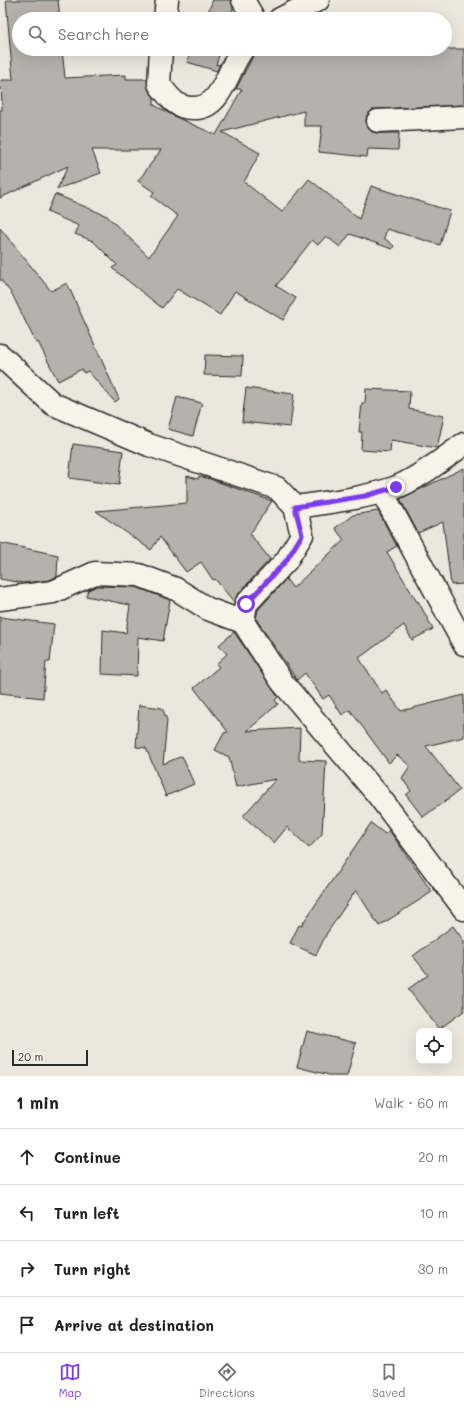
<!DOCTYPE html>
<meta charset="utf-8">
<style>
:root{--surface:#fff;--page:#f2f2f2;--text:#202124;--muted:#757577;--line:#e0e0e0;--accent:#7c3aed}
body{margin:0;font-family:Mali,sans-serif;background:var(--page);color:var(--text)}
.controls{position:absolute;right:12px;bottom:12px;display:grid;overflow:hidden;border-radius:8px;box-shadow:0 4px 16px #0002}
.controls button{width:36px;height:36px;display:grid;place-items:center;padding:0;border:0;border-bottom:1px solid var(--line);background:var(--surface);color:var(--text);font:20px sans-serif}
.scale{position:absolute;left:12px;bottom:10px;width:76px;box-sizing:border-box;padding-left:4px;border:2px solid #2b2b2b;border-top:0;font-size:11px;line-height:14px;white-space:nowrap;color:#2b2b2b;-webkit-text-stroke:3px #f7f3e8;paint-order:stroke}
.stop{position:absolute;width:12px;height:12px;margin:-9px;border:3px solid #7c3aed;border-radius:50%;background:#fff}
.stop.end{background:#7c3aed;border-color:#fff;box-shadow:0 1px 4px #0008}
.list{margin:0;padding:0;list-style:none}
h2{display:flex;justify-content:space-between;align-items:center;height:52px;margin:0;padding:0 16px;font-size:17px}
h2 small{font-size:13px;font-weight:400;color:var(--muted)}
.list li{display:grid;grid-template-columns:26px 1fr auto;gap:12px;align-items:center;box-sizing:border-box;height:56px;padding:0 16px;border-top:1px solid var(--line)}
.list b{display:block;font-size:15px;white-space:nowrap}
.list em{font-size:13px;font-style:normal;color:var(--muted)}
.icon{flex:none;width:22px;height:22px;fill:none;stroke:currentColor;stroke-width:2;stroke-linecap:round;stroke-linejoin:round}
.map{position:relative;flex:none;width:464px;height:1076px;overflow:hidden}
.search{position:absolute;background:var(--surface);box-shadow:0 4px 16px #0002;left:12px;right:12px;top:12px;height:44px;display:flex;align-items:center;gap:10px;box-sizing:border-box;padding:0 14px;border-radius:22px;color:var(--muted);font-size:15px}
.sheet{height:276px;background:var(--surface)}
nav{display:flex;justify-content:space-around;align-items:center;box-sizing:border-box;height:56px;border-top:1px solid var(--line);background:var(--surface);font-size:11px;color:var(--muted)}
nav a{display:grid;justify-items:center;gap:2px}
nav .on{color:var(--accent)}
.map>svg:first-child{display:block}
</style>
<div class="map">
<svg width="464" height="1076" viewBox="0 0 464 1076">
<rect width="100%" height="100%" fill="#ebe7dd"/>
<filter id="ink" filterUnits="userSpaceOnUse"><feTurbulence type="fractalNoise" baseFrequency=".025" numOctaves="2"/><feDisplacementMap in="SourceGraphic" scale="8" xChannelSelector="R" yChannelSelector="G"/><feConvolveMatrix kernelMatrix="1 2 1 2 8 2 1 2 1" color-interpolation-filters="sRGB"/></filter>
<g filter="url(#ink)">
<path fill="#b5b2ab" stroke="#2b2b2b" d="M6,0h52l2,19h-41v30h43l3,29 61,-3v4h21l2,12 5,6v8l22,12 40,18 26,-46h-6l17,-33 29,-7h182v56l-87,4 -5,1 -5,5 -1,7 2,6 4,4 7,1h20l-1,17 -30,-1 -1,8 -48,-5 3,-26h-18v-15l-82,21 38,21 -16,29 38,30 27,-33 50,40 12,-33 79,25 -10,34 -53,-16 -3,9 10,8 -2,3 -42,-15 -10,13 -14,-11 -8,9 -6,-5 -36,46 20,12 -13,22 -48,-29 -15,24 -43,-26 -15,19 -50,-40 5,-3 -24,-24 -18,-7 4,-8 -32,-14 8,-18 52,22 42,41 29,-41 -27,-20 3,-4 -16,-11 23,-31h-69l9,23 -44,16 11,-23 -68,32v-88h2l-1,-30h12z
M213,0h18l2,8 -3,11h-25z
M192,49h29l-5,16 4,-1 -3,7 -30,-9z
M0,228l51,63 16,-8 52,116 -4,3 -27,-31 -4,2 -2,-4 -24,12 -20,-39 -2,1 -24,-49 -12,-15z
M205,355l38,1 -1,20 -38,-1z
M246,388l48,6 -4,33 -48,-5z
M366,389l44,2 -1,18 35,7 -7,32 -46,-8 -1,12 -29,-2 1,-18h-3l3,-29h3z
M177,397l25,6 -9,33 -25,-7z
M73,444l50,7 -4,34 -50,-7z
M464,468v116l-13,1 -8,-63 -25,11 -18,-34z
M187,476l11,3 1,-3 11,3 62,22 -22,33 20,25 -33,36 -3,7 -19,-23 -2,1 -12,-18 -15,10 -26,-35 -9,13 -55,-39 91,-8z
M378,511l19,35 -10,6 30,50 1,-1 15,28 -21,11 -8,-15 -45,33 23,35 4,-3 15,21 63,-16v42l-38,9 34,44 -37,27 -17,-22 5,-4 -9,-13 8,-12 -13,-11 -8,8 -39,-53 -8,5 -13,-20 -6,4 -18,-26 -8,7 -41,-61 2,-9 28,-31 7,9 51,-48 -9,-12 18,-13z
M0,543l58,12 -1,21 -7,4 -27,3 -23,-4z
M97,586l39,1 34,13 -7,41 -25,-4 -1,39 -35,-2 1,-44 23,3 4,-28 -44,-9 2,-6z
M0,617l54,7 -4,38h-4l-3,36 -43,-5z
M234,632l44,65 -3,3 3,4 -31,27 53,-3 -1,32 27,1 -4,73 -13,14 -22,-21 -13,16 -31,-27 33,-37 -40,8 -7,-30 -14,-7 9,-17 4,-1 -34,-44 25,-21 -3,-3 11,-10 -8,-9z
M139,705l23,3 5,12 -4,44 19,-8 12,28 -28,12 -20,-48 -10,-1z
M371,823l14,11 4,-4 43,62 -53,34 -23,-36 -29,43 -11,22 -26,-12 9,-18 2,1z
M453,926l11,15v70l-25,18 -31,-40 20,-14 -15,-19z
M307,1031l49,12 -9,33h-14l-36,-9z"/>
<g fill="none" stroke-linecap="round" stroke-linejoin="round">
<g stroke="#2b2b2b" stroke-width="25">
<path id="street" d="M243,0l11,19
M165,19l2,-19
M280,19l38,-19
M161,49l-2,35c10,13 17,24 33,24 31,2 35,-40 51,-59
M378,121l86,-4
M0,355l53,49 96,41 128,43 18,19 7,28 -16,26 -40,43 -3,18
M382,492l82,152
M295,507c33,-5 67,-8 99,-19 21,-7 52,-31 70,-44
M0,599l53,-7 42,-19 44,2 37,14 32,20 35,13 39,60 96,113 86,114"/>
</g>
<use href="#street" stroke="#f7f3e8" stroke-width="22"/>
</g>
</g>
<g fill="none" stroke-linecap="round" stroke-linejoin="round" filter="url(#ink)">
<path stroke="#7c3aed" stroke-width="5" d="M246,604l40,-43 16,-26 -7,-28 70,-11 31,-9"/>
</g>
</svg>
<div class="controls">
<button><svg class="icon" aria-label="locate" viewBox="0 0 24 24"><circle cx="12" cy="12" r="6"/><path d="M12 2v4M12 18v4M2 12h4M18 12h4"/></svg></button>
</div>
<div class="scale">20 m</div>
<div class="stop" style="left:246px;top:604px"></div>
<div class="stop end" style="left:396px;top:487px"></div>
<div class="search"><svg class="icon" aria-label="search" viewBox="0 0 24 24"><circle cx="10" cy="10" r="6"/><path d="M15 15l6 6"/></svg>Search here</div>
</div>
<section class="sheet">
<h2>1 min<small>Walk · 60 m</small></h2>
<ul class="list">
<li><svg class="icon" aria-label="ahead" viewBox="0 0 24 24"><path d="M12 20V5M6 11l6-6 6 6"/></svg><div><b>Continue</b></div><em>20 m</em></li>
<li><svg class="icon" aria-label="left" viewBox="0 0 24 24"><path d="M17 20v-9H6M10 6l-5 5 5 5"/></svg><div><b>Turn left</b></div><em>10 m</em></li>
<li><svg class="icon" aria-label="right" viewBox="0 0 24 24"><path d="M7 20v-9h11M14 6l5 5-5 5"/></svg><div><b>Turn right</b></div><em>30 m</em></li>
<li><svg class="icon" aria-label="arrive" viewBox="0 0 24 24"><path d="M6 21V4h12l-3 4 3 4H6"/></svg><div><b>Arrive at destination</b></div></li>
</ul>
</section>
<nav>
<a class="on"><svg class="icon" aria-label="map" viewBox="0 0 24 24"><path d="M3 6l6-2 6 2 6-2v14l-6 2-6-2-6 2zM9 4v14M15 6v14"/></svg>Map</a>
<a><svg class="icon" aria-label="directions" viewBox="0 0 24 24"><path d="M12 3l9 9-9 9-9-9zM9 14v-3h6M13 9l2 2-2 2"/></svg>Directions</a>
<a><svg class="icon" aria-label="saved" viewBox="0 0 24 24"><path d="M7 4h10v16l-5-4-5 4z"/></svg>Saved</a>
</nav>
